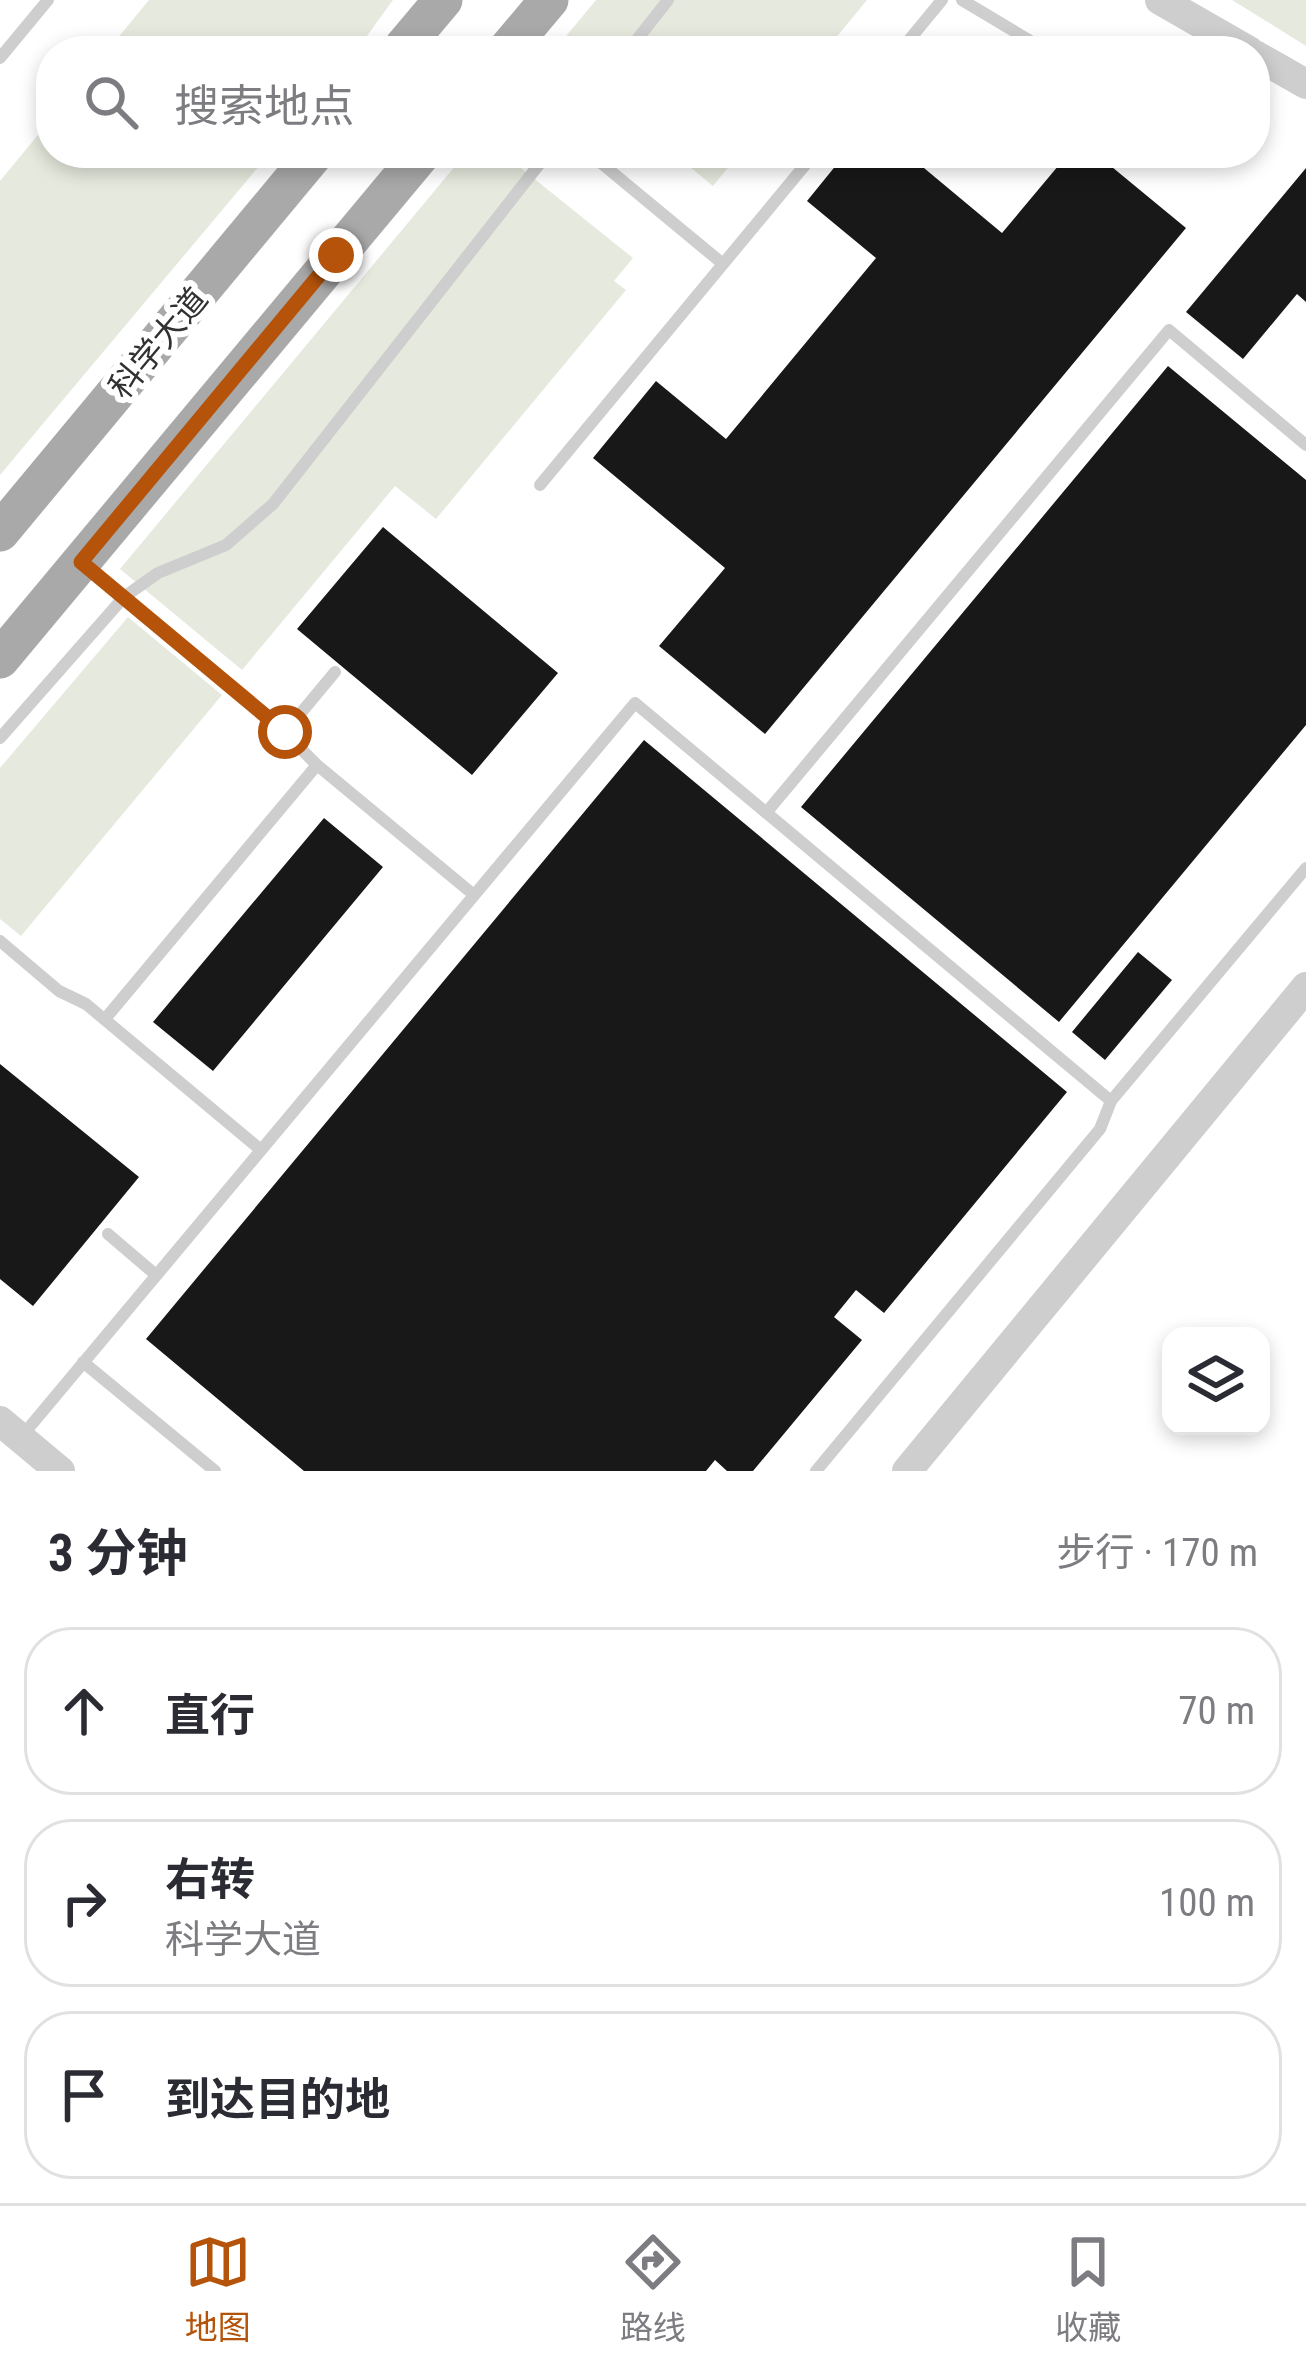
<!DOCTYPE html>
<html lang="zh">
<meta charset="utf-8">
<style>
:root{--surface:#fff;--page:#f2f2f3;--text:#2b2b33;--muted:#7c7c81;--line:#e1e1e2;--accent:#b45309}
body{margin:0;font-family:"Roboto Condensed","Noto Sans SC",sans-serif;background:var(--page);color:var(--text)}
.controls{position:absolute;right:36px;bottom:36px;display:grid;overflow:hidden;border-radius:24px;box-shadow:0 6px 18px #0003}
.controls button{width:108px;height:108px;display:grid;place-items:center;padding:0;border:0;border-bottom:3px solid var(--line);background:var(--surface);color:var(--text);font:60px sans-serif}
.stop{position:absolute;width:36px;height:36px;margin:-27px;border:9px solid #b45309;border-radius:50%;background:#fff}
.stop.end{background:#b45309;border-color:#fff;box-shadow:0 3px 12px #0008}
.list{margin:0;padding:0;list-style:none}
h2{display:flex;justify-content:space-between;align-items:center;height:156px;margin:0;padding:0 48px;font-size:51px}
h2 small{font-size:39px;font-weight:400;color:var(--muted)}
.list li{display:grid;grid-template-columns:78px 1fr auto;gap:36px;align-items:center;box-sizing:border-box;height:168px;margin:0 24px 24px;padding:0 24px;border:3px solid var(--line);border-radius:48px}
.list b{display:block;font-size:45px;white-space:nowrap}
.list p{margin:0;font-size:39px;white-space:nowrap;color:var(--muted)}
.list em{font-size:39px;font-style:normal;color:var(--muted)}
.icon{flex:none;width:66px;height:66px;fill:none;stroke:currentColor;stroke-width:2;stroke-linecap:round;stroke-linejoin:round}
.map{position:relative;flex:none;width:1306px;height:1471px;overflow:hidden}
.search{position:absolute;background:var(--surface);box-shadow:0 6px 18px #0003;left:36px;right:36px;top:36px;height:132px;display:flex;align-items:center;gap:30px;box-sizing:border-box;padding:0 42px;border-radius:48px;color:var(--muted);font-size:45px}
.sheet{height:732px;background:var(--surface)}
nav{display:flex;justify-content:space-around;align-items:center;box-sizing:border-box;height:168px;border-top:3px solid var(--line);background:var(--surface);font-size:33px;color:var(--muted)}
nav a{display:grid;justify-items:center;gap:6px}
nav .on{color:var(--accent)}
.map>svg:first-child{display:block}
</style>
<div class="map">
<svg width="1306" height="1471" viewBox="0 0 1306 1471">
<rect width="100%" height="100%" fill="#fff"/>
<path fill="#e6eade" d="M149,0h244l-37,51h-249z
M596,0h271l-42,51h-266l8,-16z
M1232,0h74v46z
M51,119v34h219l-270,322v-294z
M466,153h36l131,105 -19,23 12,9 -190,229 -41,-33 -153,184 -122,-101z
M673,153h67l-27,33z
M128,617l94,78 -201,241 -21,-17v-151z"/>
<path fill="#181818" d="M846,153h60l96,80 67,-80h26l91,75 -421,506 -106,-88 66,-78 -132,-110 63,-77 70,58 150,-181 -69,-57z
M1306,168v134l-9,-8 -54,65 -57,-47z
M1168,366l138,114v245l-247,297 -258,-215z
M383,527l175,146 -86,102 -175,-146z
M644,740l423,352 -183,221 -28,-23 -22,27 28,23 -109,131h-26l-12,-11 -9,11h-402l-158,-132z
M324,818l59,49 -170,204 -60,-49z
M1138,952l34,28 -67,80 -33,-28z
M0,1064l139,113 -106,129 -33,-27z"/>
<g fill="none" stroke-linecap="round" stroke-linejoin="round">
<path stroke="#cecece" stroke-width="12" d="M962,0l85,51
M628,51l40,-51
M900,51l42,-51
M0,58l48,-58
M589,153l134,111
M540,485l275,-332
M87,566l189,158 41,41 157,130
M285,732l50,-60
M0,738l124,-141 34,-24 68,-28 47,-41 275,-351
M766,813l403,-483 137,115
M0,941l59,50 27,13 175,146
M105,1019l212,-254
M108,1234l48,41
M83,1362l132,109
M22,1436l613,-733 476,398
M816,1471l284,-342 11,-28 195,-233"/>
<path stroke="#cecece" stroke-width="30" d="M1160,0l89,51
M1255,55l51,29
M0,1421l60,50
M907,1471l399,-484"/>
<path stroke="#a9a9a9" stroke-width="39" d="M400,51l43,-51
M506,51l43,-51
M0,532l315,-379
M0,659l422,-506"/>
</g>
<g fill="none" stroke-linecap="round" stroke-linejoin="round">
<path stroke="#b45309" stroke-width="15" d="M285,732l-204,-170 255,-307"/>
</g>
<g text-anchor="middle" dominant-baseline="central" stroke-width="12" stroke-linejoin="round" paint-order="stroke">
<g font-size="33" fill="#313131" stroke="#fff">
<text transform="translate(158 343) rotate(-50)">科学大道</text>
</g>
</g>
</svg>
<div class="controls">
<button><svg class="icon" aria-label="layers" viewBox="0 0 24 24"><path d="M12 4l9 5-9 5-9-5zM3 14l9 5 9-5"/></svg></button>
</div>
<div class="stop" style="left:285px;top:732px"></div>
<div class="stop end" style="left:336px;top:255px"></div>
<div class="search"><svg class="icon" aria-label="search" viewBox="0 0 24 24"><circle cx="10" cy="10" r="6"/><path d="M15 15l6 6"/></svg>搜索地点</div>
</div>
<section class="sheet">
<h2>3 分钟<small>步行 · 170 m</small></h2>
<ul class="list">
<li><svg class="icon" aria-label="ahead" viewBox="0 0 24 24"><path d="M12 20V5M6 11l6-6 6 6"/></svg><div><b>直行</b></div><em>70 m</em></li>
<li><svg class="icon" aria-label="right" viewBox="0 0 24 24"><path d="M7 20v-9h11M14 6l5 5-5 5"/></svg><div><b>右转</b><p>科学大道</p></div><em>100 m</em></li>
<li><svg class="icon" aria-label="arrive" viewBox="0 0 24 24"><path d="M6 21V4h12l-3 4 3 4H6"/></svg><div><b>到达目的地</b></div></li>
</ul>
</section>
<nav>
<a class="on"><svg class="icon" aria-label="map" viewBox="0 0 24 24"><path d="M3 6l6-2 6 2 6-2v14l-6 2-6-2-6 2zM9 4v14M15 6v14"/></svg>地图</a>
<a><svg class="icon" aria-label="directions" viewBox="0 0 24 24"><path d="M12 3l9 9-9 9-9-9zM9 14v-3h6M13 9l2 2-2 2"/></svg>路线</a>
<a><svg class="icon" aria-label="saved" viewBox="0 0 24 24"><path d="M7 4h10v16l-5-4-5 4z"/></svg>收藏</a>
</nav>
